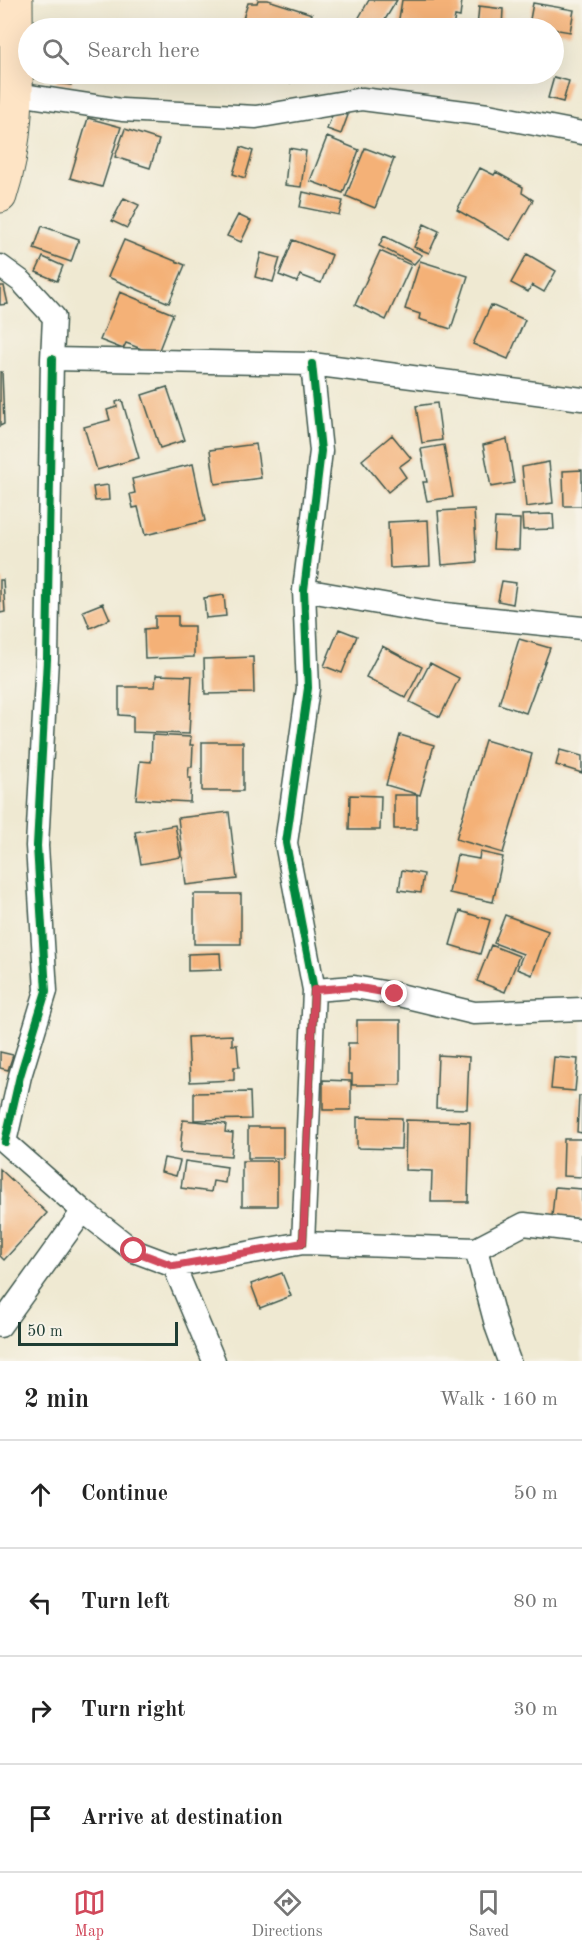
<!DOCTYPE html>
<meta charset="utf-8">
<style>
:root{--surface:#fff;--page:#f6f6f6;--text:#222;--muted:#767676;--line:#e0e0e0;--accent:#d1495b}
body{margin:0;font-family:"Old Standard TT",serif;background:var(--page);color:var(--text)}
.scale{position:absolute;left:18px;bottom:15px;width:160px;box-sizing:border-box;padding-left:6px;border:3px solid #1f3d34;border-top:0;font-size:16px;line-height:21px;white-space:nowrap;color:#1f3d34;-webkit-text-stroke:4px #f7f3e8;paint-order:stroke}
.stop{position:absolute;width:18px;height:18px;margin:-14px;border:4px solid #d1495b;border-radius:50%;background:#fff}
.stop.end{background:#d1495b;border-color:#fff;box-shadow:0 2px 6px #0008}
.list{margin:0;padding:0;list-style:none}
h2{display:flex;justify-content:space-between;align-items:center;height:78px;margin:0;padding:0 24px;font-size:26px}
h2 small{font-size:20px;font-weight:400;color:var(--muted)}
.list li{display:grid;grid-template-columns:39px 1fr auto;gap:18px;align-items:center;box-sizing:border-box;height:108px;padding:0 24px;border-top:2px solid var(--line)}
.list b{display:block;font-size:22px;white-space:nowrap}
.list em{font-size:20px;font-style:normal;color:var(--muted)}
.icon{flex:none;width:33px;height:33px;fill:none;stroke:currentColor;stroke-width:2;stroke-linecap:round;stroke-linejoin:round}
.map{position:relative;flex:none;width:582px;height:1361px;overflow:hidden}
.search{position:absolute;background:var(--surface);box-shadow:0 6px 24px #0002;left:18px;right:18px;top:18px;height:66px;display:flex;align-items:center;gap:15px;box-sizing:border-box;padding:0 21px;border-radius:33px;color:var(--muted);font-size:22px}
.sheet{height:510px;background:var(--surface)}
nav{display:flex;justify-content:space-around;align-items:center;box-sizing:border-box;height:84px;border-top:2px solid var(--line);background:var(--surface);font-size:16px;color:var(--muted)}
nav a{display:grid;justify-items:center;gap:3px}
nav .on{color:var(--accent)}
.map>svg:first-child{display:block}
</style>
<div class="map">
<svg width="582" height="1361" viewBox="0 0 582 1361">
<rect width="100%" height="100%" fill="#f7f3e8"/>
<filter id="ink" filterUnits="userSpaceOnUse"><feTurbulence type="fractalNoise" baseFrequency=".0167" numOctaves="2"/><feDisplacementMap in="SourceGraphic" scale="12" xChannelSelector="R" yChannelSelector="G"/><feConvolveMatrix kernelMatrix="1 2 1 2 8 2 1 2 1" color-interpolation-filters="sRGB"/></filter>
<filter id="wash" filterUnits="userSpaceOnUse"><feTurbulence type="fractalNoise" baseFrequency=".008" numOctaves="4" result="noise"/><feDisplacementMap in="SourceGraphic" scale="24" xChannelSelector="R" yChannelSelector="G"/><feGaussianBlur stdDeviation="1.35" result="paint"/><feColorMatrix in="noise" values="0 0 0 0 0 0 0 0 0 0 0 0 0 0 0 0 0 1.4 0 .05"/><feComposite in="paint" operator="in"/></filter>
<g filter="url(#wash)">
<rect width="100%" height="100%" fill="#efe9d2"/>
<g id="blocks">
<path fill="#f4b177" d="M258,0h10l44,14 -4,14h-68l8,-25h9z
M369,0h28l-17,28h-27z
M402,0h60l-2,17 -5,-1 -2,12h-37l-18,-3z
M533,3l41,7 -4,22 -41,-7z
M479,6l24,3 -1,19h-25z
M52,22l20,3 -1,3h-20z
M57,74h16l-2,11 -15,-2z
M112,74h15v3z
M264,74h29l-3,9z
M554,77l15,4 -6,21 -15,-4z
M333,113l15,2 -7,19 -14,-5z
M88,118l33,9 -19,60 -32,-9z
M125,129l34,11 -9,28 -35,-11z
M327,137l32,13 -16,43 -33,-12z
M241,147l12,4 -8,27 -12,-4z
M289,148l17,3 -5,36 -16,-2z
M365,148l29,11 -19,49 -29,-12z
M480,168l14,7 2,-3 27,15 -1,6 11,7 -23,40 -53,-30z
M303,192l40,9 -4,14 -39,-8z
M124,198l15,7 -12,23 -15,-7z
M238,215l13,6 -10,21 -14,-6z
M424,224l15,7 -10,22 -15,-6z
M42,226l37,13 -8,23 -37,-13z
M384,236l38,19 -8,9 -35,-18z
M124,240l61,25 -16,38 -61,-26z
M293,240l39,15 -11,28 -21,-8 -3,7 -18,-7z
M380,251l31,14 -25,55 -31,-15z
M261,253l19,5 -7,24 -18,-5z
M527,254l29,17 -12,21 -12,-7 -4,7 -17,-9z
M43,257l20,9 -6,15 -21,-9z
M420,261l48,15 -17,53 -32,-10 1,-5 -15,-5z
M0,286h4l4,18 -8,1z
M120,292l53,22 -16,41 -31,-12 -3,6 -23,-9z
M491,305l34,15 -17,39 -35,-15z
M0,372h2l2,52 -4,2z
M167,387l18,53 -25,8 -18,-53z
M122,400l17,58 -42,12 -13,-43 26,-7 -3,-10 10,-3 -1,-5z
M437,403l5,37 -20,3 -6,-37z
M392,435l19,23 -12,9 7,10 -18,15 -26,-32z
M507,439l7,44 -23,4 -8,-42z
M256,444l5,34 -46,6 -5,-34z
M444,445l9,52 -26,4 -4,-19h4l-6,-33z
M549,462l4,41 -27,4 -4,-40z
M193,464l12,57 -60,14 -7,-28 -5,1 -3,-14 5,-1 -3,-14z
M582,470v36h-18l-1,-35z
M108,485l1,15 -14,1 -2,-14z
M474,509l3,53 -35,3 -4,-54z
M553,514l1,15 -31,1 -1,-15z
M495,518l25,1 -1,31 -26,-1z
M428,520l2,46 -40,2 -2,-46z
M0,580h3l2,32 -5,1z
M502,581l14,2 -3,21 -15,-3z
M224,595l2,21 -20,2 -2,-20z
M103,603l7,16 -20,9 -7,-17z
M155,616h23v10h16v31l-49,2 -1,-30 11,-1z
M339,629l18,7 -15,37 -18,-7z
M519,639l31,9 -24,65 -27,-9z
M382,646l40,21 -16,31 -40,-21z
M253,657l1,36 -49,1 -1,-35z
M430,663l29,15 -19,39 -30,-15z
M156,675l36,1 -3,58 -56,-2v-16l-14,-1v-28h36z
M152,735l39,2 -1,8h3l-1,22h-3l-1,11h3l-1,24 -54,-3 4,-38 11,1z
M400,735l34,10 -14,50 -34,-10z
M485,740l47,14 -29,99 -47,-14z
M202,742h41v49h-41z
M560,750l22,6v17l-26,-8z
M350,795l31,1 -1,34h-31z
M394,795h23v34h-23z
M229,812l8,67 -51,6 -8,-67z
M175,825l6,32 -40,7 -6,-32z
M480,852l23,5 -10,45 -44,-9 8,-38 22,4z
M402,870l22,4 -3,19 -22,-3z
M194,894h47v50h-47z
M460,911l30,9 -10,34 -30,-9z
M505,915l43,16 -16,44 -15,-6 6,-15 -29,-11z
M491,945l28,11 -14,36 -28,-11z
M220,953l1,17 -33,1v-17z
M357,1020h44v65h-49v-11h-4v-31h9z
M232,1035v10h5l2,22h-5v13l-44,2 -2,-45z
M0,1052l13,3 -5,15 -8,-2z
M438,1055l31,2 -2,52 -31,-1z
M554,1057l24,2 -3,32 -24,-2z
M323,1080l28,1v29h-28z
M250,1092l1,27 -57,1v-27z
M579,1096h3v37l-5,-1z
M357,1117l45,1 -1,31 -44,-1z
M183,1120l43,4 -1,8 8,1 -2,23 -51,-4z
M406,1120l64,2 -2,80h-37l1,-31 -27,-1z
M248,1127h35v31h-35z
M564,1139h18v38l-19,-1z
M164,1158l16,3 -4,15 -15,-4z
M185,1161l42,6 -2,16 -12,-2 -2,11 -30,-4z
M242,1161h35v45h-35z
M0,1169l47,44 -43,47 -4,-4z
M555,1187l27,2v30l-30,-3z
M282,1273l9,23 -31,12 -9,-24z"/>
</g>
</g>
<g filter="url(#ink)">
<use href="#blocks" fill-opacity="0" stroke="#3e574c" stroke-width="1.5"/>
<g fill="none" stroke-linecap="round" stroke-linejoin="round">
<g stroke="#3e574c" stroke-width="25">
<path id="minor" d="M17,94l105,16 134,7 106,-18 126,16 94,18
M0,266l22,16 32,35 -2,42 260,5 270,35
M304,590l131,23 147,15
M314,990l40,-3 41,7 79,19 108,-4
M0,1138l83,73 51,40 40,15 40,95
M5,1142l15,-66 26,-85 -9,-145 10,-187 5,-300
M303,1243l11,-253 -28,-147 22,-155 -4,-98 17,-139 -9,-87
M476,1249l21,79 12,33
M174,1266l129,-23 173,6 48,-25 58,7
M0,1326l83,-115"/>
</g>
<g stroke="#3e574c" stroke-width="35">
<path id="secondary" d="M0,196c21,-64 16,-129 16,-196"/>
</g>
<use href="#minor" stroke="#fff" stroke-width="22"/>
<use href="#secondary" stroke="#fee4c5" stroke-width="33"/>
<g stroke="#f7f3e8" stroke-width="11">
<path id="cycleway" d="M5,1142l15,-66 26,-85 -9,-145 10,-187 5,-300
M303,1243l11,-253 -28,-147 22,-155 -4,-98 17,-139 -9,-87"/>
</g>
<use href="#cycleway" stroke="#00873e" stroke-width="8"/>
</g>
</g>
<g fill="none" stroke-linecap="round" stroke-linejoin="round" filter="url(#ink)">
<path stroke="#d1495b" stroke-width="8" d="M134,1251l40,15 129,-23 11,-253 40,-3 41,7"/>
</g>
</svg>
<div class="scale">50 m</div>
<div class="stop" style="left:134px;top:1251px"></div>
<div class="stop end" style="left:395px;top:994px"></div>
<div class="search"><svg class="icon" aria-label="search" viewBox="0 0 24 24"><circle cx="10" cy="10" r="6"/><path d="M15 15l6 6"/></svg>Search here</div>
</div>
<section class="sheet">
<h2>2 min<small>Walk · 160 m</small></h2>
<ul class="list">
<li><svg class="icon" aria-label="ahead" viewBox="0 0 24 24"><path d="M12 20V5M6 11l6-6 6 6"/></svg><div><b>Continue</b></div><em>50 m</em></li>
<li><svg class="icon" aria-label="left" viewBox="0 0 24 24"><path d="M17 20v-9H6M10 6l-5 5 5 5"/></svg><div><b>Turn left</b></div><em>80 m</em></li>
<li><svg class="icon" aria-label="right" viewBox="0 0 24 24"><path d="M7 20v-9h11M14 6l5 5-5 5"/></svg><div><b>Turn right</b></div><em>30 m</em></li>
<li><svg class="icon" aria-label="arrive" viewBox="0 0 24 24"><path d="M6 21V4h12l-3 4 3 4H6"/></svg><div><b>Arrive at destination</b></div></li>
</ul>
</section>
<nav>
<a class="on"><svg class="icon" aria-label="map" viewBox="0 0 24 24"><path d="M3 6l6-2 6 2 6-2v14l-6 2-6-2-6 2zM9 4v14M15 6v14"/></svg>Map</a>
<a><svg class="icon" aria-label="directions" viewBox="0 0 24 24"><path d="M12 3l9 9-9 9-9-9zM9 14v-3h6M13 9l2 2-2 2"/></svg>Directions</a>
<a><svg class="icon" aria-label="saved" viewBox="0 0 24 24"><path d="M7 4h10v16l-5-4-5 4z"/></svg>Saved</a>
</nav>
